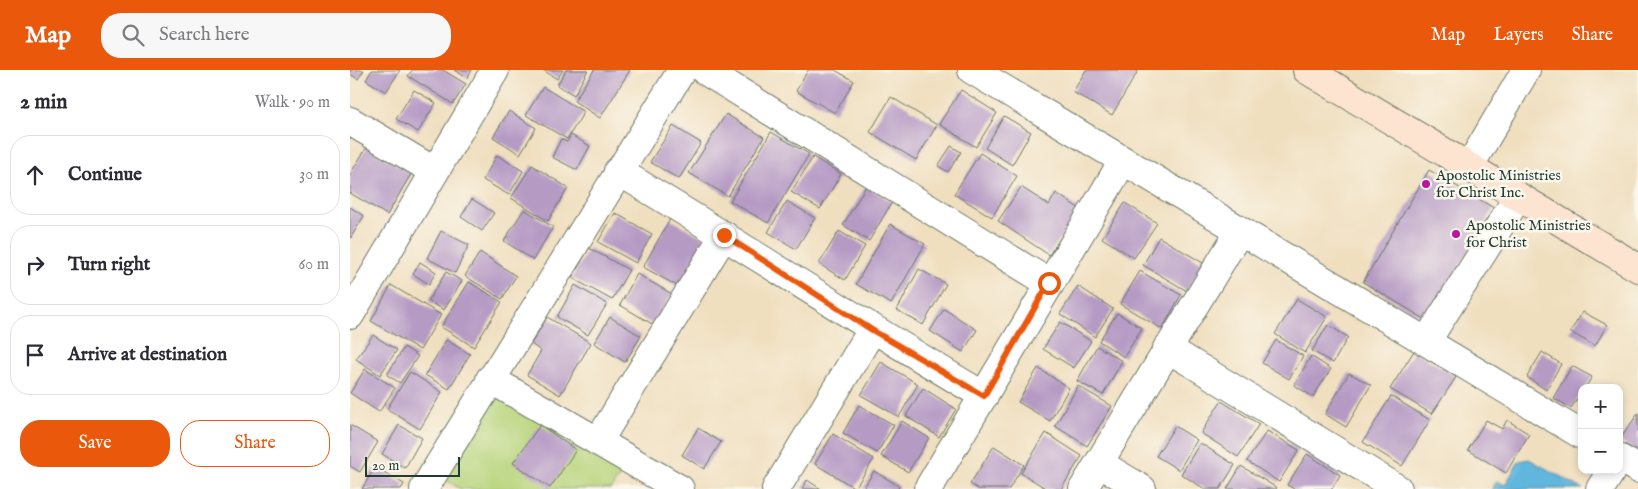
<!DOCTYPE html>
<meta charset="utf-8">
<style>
:root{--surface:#fff;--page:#f7f7f7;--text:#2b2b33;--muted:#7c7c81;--line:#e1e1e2;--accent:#ea580c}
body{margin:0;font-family:"IM FELL English",serif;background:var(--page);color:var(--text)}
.controls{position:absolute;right:15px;bottom:15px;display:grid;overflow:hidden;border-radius:10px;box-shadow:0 2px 8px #0003}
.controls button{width:45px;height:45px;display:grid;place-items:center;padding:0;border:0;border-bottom:1px solid var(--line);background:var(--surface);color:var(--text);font:25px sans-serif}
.scale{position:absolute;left:15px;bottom:12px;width:95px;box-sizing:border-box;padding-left:5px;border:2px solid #1f3d34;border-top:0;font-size:14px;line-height:18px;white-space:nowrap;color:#1f3d34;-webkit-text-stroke:4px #fbf7ec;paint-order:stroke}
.stop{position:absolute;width:15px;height:15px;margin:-11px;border:4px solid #ea580c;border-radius:50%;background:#fff}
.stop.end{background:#ea580c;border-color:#fff;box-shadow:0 1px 5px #0008}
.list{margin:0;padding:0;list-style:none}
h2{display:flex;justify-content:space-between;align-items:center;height:65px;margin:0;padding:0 20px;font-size:21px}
h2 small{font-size:16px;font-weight:400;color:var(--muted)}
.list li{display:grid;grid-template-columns:32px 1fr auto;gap:15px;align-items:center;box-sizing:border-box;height:80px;margin:0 10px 10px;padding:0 10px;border:1px solid var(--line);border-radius:20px}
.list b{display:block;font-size:19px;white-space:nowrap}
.list em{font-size:16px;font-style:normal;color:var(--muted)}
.actions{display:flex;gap:10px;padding:15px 20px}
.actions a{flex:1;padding:11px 0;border:1px solid var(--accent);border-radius:20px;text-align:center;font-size:18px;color:var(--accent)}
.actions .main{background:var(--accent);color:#fff}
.icon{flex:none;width:28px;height:28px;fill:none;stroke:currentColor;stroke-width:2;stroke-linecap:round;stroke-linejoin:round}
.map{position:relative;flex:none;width:1288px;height:419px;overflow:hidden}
header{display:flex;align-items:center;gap:30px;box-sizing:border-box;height:70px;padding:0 25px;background:var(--accent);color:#fff}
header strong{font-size:24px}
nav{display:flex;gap:28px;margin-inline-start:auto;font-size:18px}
.search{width:350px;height:45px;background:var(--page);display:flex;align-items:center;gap:12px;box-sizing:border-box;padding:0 18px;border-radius:20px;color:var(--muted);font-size:19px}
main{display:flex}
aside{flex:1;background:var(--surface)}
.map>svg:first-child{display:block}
</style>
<header>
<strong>Map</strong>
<div class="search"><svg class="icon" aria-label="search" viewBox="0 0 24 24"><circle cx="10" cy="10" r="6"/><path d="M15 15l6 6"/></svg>Search here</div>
<nav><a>Map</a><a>Layers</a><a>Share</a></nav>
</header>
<main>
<aside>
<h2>2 min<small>Walk · 90 m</small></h2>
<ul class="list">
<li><svg class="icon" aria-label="ahead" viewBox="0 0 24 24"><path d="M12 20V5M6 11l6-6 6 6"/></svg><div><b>Continue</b></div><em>30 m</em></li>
<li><svg class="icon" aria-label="right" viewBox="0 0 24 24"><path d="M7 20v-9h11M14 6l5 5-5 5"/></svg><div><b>Turn right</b></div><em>60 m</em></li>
<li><svg class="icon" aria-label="arrive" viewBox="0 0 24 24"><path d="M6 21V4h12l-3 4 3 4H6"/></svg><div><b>Arrive at destination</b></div></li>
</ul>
<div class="actions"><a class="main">Save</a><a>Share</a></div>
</aside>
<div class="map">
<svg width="1288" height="419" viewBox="0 0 1288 419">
<rect width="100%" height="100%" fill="#fbf7ec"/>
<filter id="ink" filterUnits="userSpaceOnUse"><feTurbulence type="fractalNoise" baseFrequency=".02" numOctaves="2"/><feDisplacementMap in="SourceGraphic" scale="10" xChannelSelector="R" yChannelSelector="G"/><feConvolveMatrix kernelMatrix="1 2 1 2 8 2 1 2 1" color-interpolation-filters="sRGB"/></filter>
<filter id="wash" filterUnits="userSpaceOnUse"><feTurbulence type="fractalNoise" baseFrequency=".0096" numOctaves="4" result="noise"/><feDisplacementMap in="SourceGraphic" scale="20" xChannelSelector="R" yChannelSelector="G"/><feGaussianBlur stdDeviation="1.12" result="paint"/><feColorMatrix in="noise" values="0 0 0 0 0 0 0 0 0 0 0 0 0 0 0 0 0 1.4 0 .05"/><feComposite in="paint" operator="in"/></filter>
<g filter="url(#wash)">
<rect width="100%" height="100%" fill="#f0dfbf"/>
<path fill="#b7d47a" stroke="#6b8857" d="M148,323l126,76 -13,20h-151l-14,-9z"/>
<path fill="#60b6dd" stroke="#407a88" d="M1179,389l54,30h-91l5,-8 8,4 14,-24z"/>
<g id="blocks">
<path fill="#b59ac4" d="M0,0h14l-6,9 -8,-5z
M22,0h28l-14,22 -20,-12z
M62,0h31l23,14 -13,20 -45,-28z
M104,0h18l-5,8z
M193,0h20l-6,9z
M216,0h22l-14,25 -17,-10z
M244,0h36l-30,48 -26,-17z
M458,0h27l19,11 -19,32 -39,-22z
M736,0h50l2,1 -26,44 -39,-23z
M193,17l41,25 -17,27 -41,-24z
M64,20l22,13 -18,29 -22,-13z
M611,20l36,23 -21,34 -37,-23z
M541,27l46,28 -21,35 -46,-28z
M159,41l27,17 -16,26 -27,-17z
M376,44l38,23 -36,59 -39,-23z
M654,46l27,16 -19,33 -27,-17z
M323,56l28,17 -22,36 -29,-17z
M421,62l38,22 -41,69 -38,-22z
M221,65l19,11 -13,24 -25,-13 9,-18 6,3z
M601,76l10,6 -13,20 -10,-6z
M17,77l44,27 -24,41 -37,-22v-19z
M630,83l37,23 -25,41 -38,-23z
M147,85l26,16 -14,24 -26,-15z
M463,87l28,17 -21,35 -29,-17z
M182,95l36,23 -20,33 -37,-23z
M1079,100l65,38 -66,113 -65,-39z
M516,116l26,16 -23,39 -26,-16z
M671,117l28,18 7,-12 24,16 -31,46 -51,-34z
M122,129l22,14 -12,18 -21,-14z
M437,131l28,17 -19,31 -28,-17z
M775,133l32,20 -23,35 -32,-20z
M0,137l14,9 -14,23z
M174,139l29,18 -20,33 -29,-19z
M265,143l37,21 -16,29 -38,-21z
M320,149l35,20 -26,48 -36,-20z
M540,154l35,20 -34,60 -35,-20z
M91,161l28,14 -14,28 -28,-15z
M489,161l26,15 -20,34 -26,-16z
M809,167l44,26 -16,28 -44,-26z
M239,178l40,22 -17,30 -40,-22z
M130,182l36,24 -14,23 -37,-23z
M70,192l16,10 -7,12 -16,-10z
M569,199l27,15 -23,41 -26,-15z
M790,201l41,24 -19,34 -42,-25z
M96,202l16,9 -18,29 -16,-9z
M287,204l35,20 -18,31 -34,-20z
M119,212l33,20 -28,45 -33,-20z
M41,215l50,30 -21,35 -49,-29z
M225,215l32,19 -19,31 -31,-18z
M728,216l35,23 -18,28 -35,-23z
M947,229l30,18 -22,36 -30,-19z
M594,239l33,21 -14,22 -33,-21z
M1233,242l24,13 -12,21 -25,-14z
M767,243l25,15 -18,29 -25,-16z
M197,247l44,26 -31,52 -33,-20 14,-24 -10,-7z
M260,247l31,19 -16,26 -31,-19z
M710,252l31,19 -17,27 -31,-19z
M978,255l20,12 -15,26 -21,-12z
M23,265l24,15 -17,25 -24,-16z
M96,270l24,14 -21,35 -24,-14z
M926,270l27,16 -14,23 -27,-16z
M747,276l25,15 -19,34 -26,-14z
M54,277l14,9 -18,27 -13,-8z
M1064,281l42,26 -24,37 -42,-25z
M1192,282l19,12 -15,26 -19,-13z
M961,286l20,13 -18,28 -19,-12z
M531,292l37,22 -19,33 -38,-22z
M1222,296l20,11 -7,11h-3v4l-11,16 -18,-10z
M688,298l31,20 -19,33 -32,-19z
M15,299l30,19 -16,24 -29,-19z
M60,302l32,20 -22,37 -33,-20z
M999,303l22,12 -25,42 -21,-13z
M728,316l34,20 -25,40 -32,-20z
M573,318l33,21 -17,28 -33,-21z
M1041,326l39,24 -28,46 -39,-24z
M871,331l38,23 -21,33 -37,-24z
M509,335l35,20 -17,28 -34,-20z
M1288,343v39l-19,-11z
M1136,350l16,9 5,-9 22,14 -23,39 -38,-23z
M552,351l27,17 -21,34 -27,-16z
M0,355l28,17 -18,30 -10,-6z
M49,355l23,13 -17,30 -23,-14z
M190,355l36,25 -26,38 -37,-25z
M825,356l22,14 -18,30 -23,-14z
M348,358l23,14 -17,27 -22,-14z
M917,361l32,19 -20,32 -32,-21z
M696,363l36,23 -21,33h-14l-26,-16z
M483,364l41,25 -19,29 -40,-24z
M850,373l35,22 -15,24h-15l-24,-15z
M644,376l30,19 -15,24h-31l-8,-5z
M957,384l33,21 -8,14h-38l-7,-4z
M891,396l36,22 -1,1h-49z
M25,397l29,17 -3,5h-39z
M524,401l25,15 -1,3h-35z
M457,410l14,9h-19z"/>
</g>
</g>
<g filter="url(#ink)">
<use href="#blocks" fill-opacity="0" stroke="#687665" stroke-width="1"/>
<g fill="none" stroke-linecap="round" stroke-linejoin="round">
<g stroke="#687665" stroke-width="30">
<path id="street" d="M354,0l345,213
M622,0l610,365
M0,51l84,50
M1119,97l57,-97
M268,101c123,74 243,152 366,225
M0,245l145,-245
M1076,272l92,-145
M817,278l231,141
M140,309l190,110
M248,372l126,-207
M1269,388l19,11
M749,393l43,26
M74,419l258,-419
M426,419l96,-159
M578,419l195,-328
M733,419l156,-257
M1250,419l12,-19"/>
</g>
<g stroke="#687665" stroke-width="30">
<path id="secondary" d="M957,0l331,198"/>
</g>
<use href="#street" stroke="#fff" stroke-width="28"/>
<use href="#secondary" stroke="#fde4d0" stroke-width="28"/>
</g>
</g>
<g fill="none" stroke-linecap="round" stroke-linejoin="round" filter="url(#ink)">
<path stroke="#ea580c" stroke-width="6" d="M374,165l148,95 112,66 65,-113"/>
</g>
<g fill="#b5179e" stroke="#fbf7ec" stroke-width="2">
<circle cx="1076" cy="114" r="5"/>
<circle cx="1106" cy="164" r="5"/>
</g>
<g text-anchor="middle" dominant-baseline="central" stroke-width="5" stroke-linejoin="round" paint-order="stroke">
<g font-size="15" fill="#1f3d34" stroke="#fbf7ec" text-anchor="start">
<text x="1086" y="105">Apostolic Ministries<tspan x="1086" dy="17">for Christ Inc.</tspan></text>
<text x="1116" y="155">Apostolic Ministries<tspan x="1116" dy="17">for Christ</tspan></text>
</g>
</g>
</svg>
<div class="controls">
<button>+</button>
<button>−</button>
</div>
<div class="scale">20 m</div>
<div class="stop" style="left:699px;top:213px"></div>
<div class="stop end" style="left:374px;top:165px"></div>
</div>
</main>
